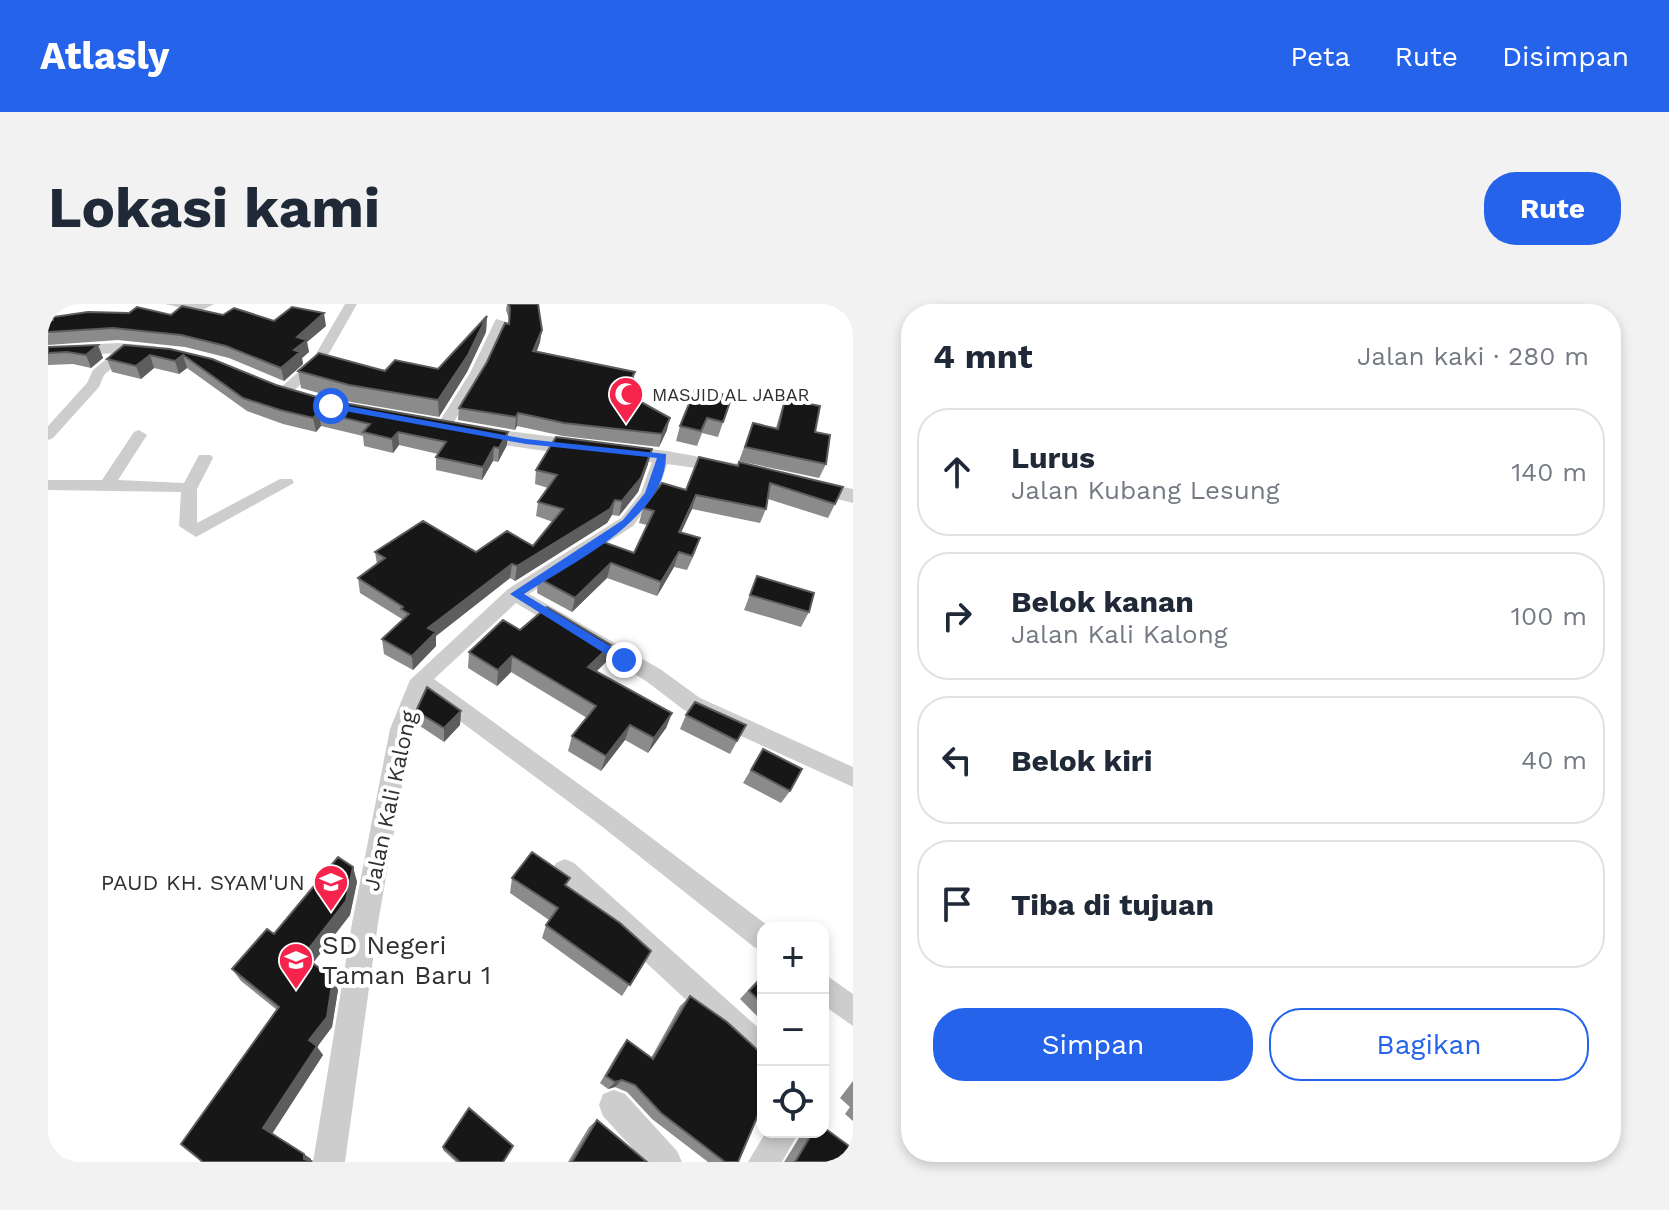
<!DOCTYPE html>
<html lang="id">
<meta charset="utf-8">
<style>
:root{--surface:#fff;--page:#f2f2f3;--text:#1f2937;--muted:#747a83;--line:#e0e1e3;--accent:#2563eb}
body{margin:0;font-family:"Work Sans",sans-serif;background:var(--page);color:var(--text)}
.controls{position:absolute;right:24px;bottom:24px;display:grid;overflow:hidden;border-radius:16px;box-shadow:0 4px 12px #0003}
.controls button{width:72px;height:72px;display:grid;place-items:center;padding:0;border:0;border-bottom:2px solid var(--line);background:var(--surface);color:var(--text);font:40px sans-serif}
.stop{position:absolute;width:24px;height:24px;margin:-18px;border:6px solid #2563eb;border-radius:50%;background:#fff}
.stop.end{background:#2563eb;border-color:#fff;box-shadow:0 2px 8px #0008}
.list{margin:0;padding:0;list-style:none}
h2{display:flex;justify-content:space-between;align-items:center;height:104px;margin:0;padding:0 32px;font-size:34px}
h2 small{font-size:26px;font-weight:400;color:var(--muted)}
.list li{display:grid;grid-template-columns:52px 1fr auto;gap:24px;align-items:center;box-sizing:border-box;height:128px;margin:0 16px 16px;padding:0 16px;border:2px solid var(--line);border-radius:32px}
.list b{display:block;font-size:30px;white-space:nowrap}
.list p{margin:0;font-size:26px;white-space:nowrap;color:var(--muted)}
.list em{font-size:26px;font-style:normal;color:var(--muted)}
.actions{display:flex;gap:16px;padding:24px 32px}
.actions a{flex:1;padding:18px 0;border:2px solid var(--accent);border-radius:32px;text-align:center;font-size:28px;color:var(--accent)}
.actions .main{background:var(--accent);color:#fff}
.icon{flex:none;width:44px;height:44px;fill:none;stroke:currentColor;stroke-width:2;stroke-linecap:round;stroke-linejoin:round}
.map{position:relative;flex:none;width:805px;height:858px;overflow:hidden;border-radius:32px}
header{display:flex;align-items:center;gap:48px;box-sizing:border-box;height:112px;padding:0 40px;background:var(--accent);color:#fff}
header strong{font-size:38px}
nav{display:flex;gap:44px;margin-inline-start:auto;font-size:28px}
.intro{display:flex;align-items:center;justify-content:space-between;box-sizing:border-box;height:192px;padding:0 48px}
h1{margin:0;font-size:56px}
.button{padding:20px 36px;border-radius:32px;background:var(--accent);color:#fff;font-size:28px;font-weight:700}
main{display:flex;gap:48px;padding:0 48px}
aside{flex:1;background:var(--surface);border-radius:32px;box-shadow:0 4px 12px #0003}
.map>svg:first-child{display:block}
</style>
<header>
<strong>Atlasly</strong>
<nav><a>Peta</a><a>Rute</a><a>Disimpan</a></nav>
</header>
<div class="intro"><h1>Lokasi kami</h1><a class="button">Rute</a></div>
<main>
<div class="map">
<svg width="805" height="858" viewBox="0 0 805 858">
<rect width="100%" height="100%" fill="#fff"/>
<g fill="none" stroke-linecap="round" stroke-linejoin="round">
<path fill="#cdcdcd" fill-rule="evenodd" d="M117,0h49l-15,8z
M297,0h12l-34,60 -34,31h-10v-6l34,-30z
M448,15l11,3 -23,51 -35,57h-10l-3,-3 34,-54z
M74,42l12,3 -30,26 -5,12 -46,51 -5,2v-14l39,-43 6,-13z
M91,126l8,5 -29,45 66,3 15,-28h12l2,3 -16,31v34l83,-44h12l2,4 -98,54 -17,-11 2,-34 -133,-2v-10h54l32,-48z
M614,147l8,5 -13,38 -24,32 -104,68 131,75 40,29 153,69v20l-169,-77 -38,-29 -130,-78 -82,76 182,132 155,117h-8v23l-9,-4 -154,-122 -175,-130 -13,34 -34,194 -33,239h-32l39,-239 38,-194 20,-49 98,-91 113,-71 20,-25 13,-37z
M517,555l9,4 189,169v35l-10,-5 -197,-183 -4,-8 4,-8z
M775,669l30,21v32l-30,-21z
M566,786l11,4 52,57 5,11h-37l-42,-46 -4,-11 4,-11z
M718,828h33l-17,30h-34z"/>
<path fill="#cdcdcd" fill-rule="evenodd" d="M70,39l37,3 9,5 -9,5 -37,-3 -70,4v-10z
M421,122l198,25 72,13 3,4 -10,6c-89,-17 -182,-16 -270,-38l-3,-4 3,-4z
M756,175l49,10v14l-56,-14 -3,-4 3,-4z"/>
</g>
<path fill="#8b8b8b" d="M459,0h31l2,38 -3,9 98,21 -3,12 -5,10 40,36 -8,17 -96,-11 -46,-10 -2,4 -57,-10 1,-12 28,-46 22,-38v-5l-3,-9z
M123,11h52l103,11 -19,16 2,10 -7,6 1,6 -19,17 -55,-23 -44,-11 -67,-7 -70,5v-25z
M439,12l-1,16 -19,40 -28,45 -88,-15 -50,-14 -3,-17 140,-2z
M50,41l5,13 -12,10 -18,-4 -25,1v-18z
M122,45l106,36 51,15 180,45 -9,17 -5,-1 -11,19 -46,-10v-13l2,-3 -39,-9 -6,8 -29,-7 -1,-10 -42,-10 -5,6 -33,-8 -36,-13 -60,-43 -8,6 -25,-6 -13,11 -29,-7 -5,-13z
M684,92l-14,41 -16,-4 -5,13 -21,-5 4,-15z
M737,95l30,33 11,32 -7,14 -80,-17 14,-38 23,5 4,-14z
M651,153l136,47 -7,14 -60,-19 -2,10 -6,14 -68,-14 -11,24 19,5 -5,15 -8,17 -13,-3 -17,29 -50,-18 -35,34 -35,-19 1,-15 96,-25 13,-28 -8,-2 4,-15 43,-18z
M600,160l-10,28 -19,24 -7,-1 -5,8 -92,58 -5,-3 -74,58v10l-23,24 -29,-16 -2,-15 20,-18v-2l-42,-26 -2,-15 19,-14 -2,-12h101l57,-6 20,-24 -17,-6 2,-14 10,-14 -13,-4 1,-14z
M709,272l52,36 -8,15 -57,-17z
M472,326l91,15 -4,16 -11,11 76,41 -6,15 -18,25 -23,-13 -24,31 -33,-20 4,-15 15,-18 -76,-46 -14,14 -29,-18 1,-16z
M368,407h45l-1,14 -16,17 -27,-18z
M638,411l60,10 -16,29 -50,-25z
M715,445l27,42 -9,12 -38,-20z
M305,563l4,15 -7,33 -37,48 25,27 -6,37 -15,20 6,8 -51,78 39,26v1l2,2h-110l74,-152 -36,-29 -9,-12z
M464,574l55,9 84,64 -29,45 -80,-58 4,-13 3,-5 -39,-27z
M715,670v48l-23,-23z
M642,692l73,59v56l-4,2 -21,49h-30l-56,-43 -25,-27 -12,-5 -7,2 -8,-6 20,-34 7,-9 24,18 29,-52z
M805,777v40l-8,-7 5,-7 -10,-9z
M549,816l50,42h-79l21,-35z
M752,828h23l30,30h-69l18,-29z
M395,843l60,15h-47l-13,-12z"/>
<path fill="#5d5d5d" d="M276,9l2,13 -19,16 2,10 -7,6 1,6 -19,17 -3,-13 13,-18 3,-13z
M439,12l-1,16 -19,40 -28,45 -1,-17z
M494,26l-2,12 -8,21 1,-12z
M50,41l5,13 -12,10 -5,-13z
M102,51l4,13 -13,11 -5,-13z
M135,51l4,13 -8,6 -4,-13z
M587,68l-3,12 -11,21 2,-13z
M271,108l2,14 -5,6 -3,-14z
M470,109l-1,13 -2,4 1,-13z
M622,114l-3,12 -8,17 3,-13z
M350,128l1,13 -6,8 -1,-14z
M460,128l-1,13 -9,17 1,-14z
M446,143l-1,14 -11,19 1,-13z
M604,145l-4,15 -10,28 -19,24 3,-15z
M648,191l-4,14 -18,38 5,-15z
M567,196l-3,15 -5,8 -92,58 2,-15z
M631,248l-5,15 -17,29 4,-14z
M563,259l-4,15 -35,34 3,-14z
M464,260l-2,14 -74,58v10l-23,24 -1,-14 16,-28z
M563,341l-4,16 -23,22 4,-16z
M464,352l-1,16 -14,14 1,-16z
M413,407l-1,14 -16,17v-14z
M624,409l-6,15 -18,25 6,-15z
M582,421l-5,15 -24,31 5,-15z
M305,563l4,15 -7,33 -41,53 -6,-12z
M285,674l5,12 -6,37 -15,20 6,8 -51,79 -9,-6 46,-88z
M574,776l-7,7 -7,2 7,-7z
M256,850l7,5v3v-1l2,1h-5l-4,-3z"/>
<path fill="#171717" stroke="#5d5d5d" stroke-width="2" d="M461,0h29l4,26 -9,21 102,21 -12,20 47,26 -8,16 -98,-11 -46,-10 -2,4 -57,-9 28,-46 18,-39 4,1 1,-15z
M134,2l41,9 11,-7 40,13 18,-14 32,6 -27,24 10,3 -13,10 6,2 -19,16 -55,-22 -45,-11 -68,-7 -65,4v-12h5v-3l35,-5 41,1 8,-6 34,8z
M439,12l-19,39 -30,45 -89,-15 -51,-14 21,-18 66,18 10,-11 43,9z
M50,41l-12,10 -19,-3 -19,1v-6z
M76,41l46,4 42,10 64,26 51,15 181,32 -9,16 -5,-1 -11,20 -47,-10 10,-15 -48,-10 -6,7 -29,-7 7,-8 -51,-12 -6,6 -33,-8 -37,-12 -60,-43 -8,6 -25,-6 -14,11 -29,-7z
M647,85l37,7 -9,26 -16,-4 -6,13 -21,-5z
M737,95l35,7 -5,26 15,3 -4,29 -81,-17 8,-24 25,6z
M508,133l96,12 -11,29 -19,23 -7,-1 -5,9 -93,57 -5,-2 -84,64 8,4 -24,24 -30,-17 27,-25 -8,-5 2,-2 -45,-29 27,-20 -10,-6 48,-31 53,31 31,-21 26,15 30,-37 -25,-7 19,-27 -21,-5z
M651,153l39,9 1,-4 104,25 -8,17 -65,-21 -4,26 -70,-14 -17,37 21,6 -8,18 -13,-4 -18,30 -50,-19 -36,35 -37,-20 60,-38 36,13 20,-42 -11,-3 19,-25 24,7z
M709,272l57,17 -5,19 -59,-17z
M499,303l64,38 -23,22 84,46 -18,25 -24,-13 -24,31 -34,-20 24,-30 -84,-50 -14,14 -29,-18 34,-32 17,10z
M379,383l34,24 -17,17 -28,-17z
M647,398l51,23 -9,16 -51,-26z
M715,445l39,20 -12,22 -39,-21z
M484,548l38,26 -5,7 55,38 31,28 -21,34 -84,-60 12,-17 -46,-30z
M290,553l15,10 -7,34 -43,55 30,22 -6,39 -18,23 8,6 -54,82 41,26v5l7,2 -1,1h-107l-22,-18 98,-137 -47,-38 35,-40 7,5z
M715,672v28l-14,-13z
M642,692l37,26 36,33v54l-2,-1 -23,54h-13l-64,-49 -26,-28 -13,-5 -7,2 -9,-6 21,-36 26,19z
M421,804l44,38 -10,16h-43l-17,-15z
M549,816l50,42h-75z
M775,823l30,22v13h-58l18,-30h10z"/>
<path fill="#2563eb" d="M283,99l195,36 140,15c1,65 -95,109 -142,140l104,63v6h-8l-110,-69 113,-74 22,-27 12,-35 -131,-14 -198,-36z"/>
<defs>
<g id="mosque-pin" transform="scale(1.8)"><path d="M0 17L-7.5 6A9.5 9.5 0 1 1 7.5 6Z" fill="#f6244c" stroke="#fff"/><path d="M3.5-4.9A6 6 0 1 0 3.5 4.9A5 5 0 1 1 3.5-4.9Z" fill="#fff"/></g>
<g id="school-pin" transform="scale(1.8)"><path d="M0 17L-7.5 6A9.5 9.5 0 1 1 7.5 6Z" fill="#f6244c" stroke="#fff"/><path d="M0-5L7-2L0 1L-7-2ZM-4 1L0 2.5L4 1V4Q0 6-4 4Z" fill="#fff"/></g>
</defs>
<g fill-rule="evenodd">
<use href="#mosque-pin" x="578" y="90"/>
<use href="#school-pin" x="283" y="578"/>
<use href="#school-pin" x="248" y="656"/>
</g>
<g text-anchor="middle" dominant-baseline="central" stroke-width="8" stroke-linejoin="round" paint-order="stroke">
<g font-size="18" fill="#303030" stroke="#fff" text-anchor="start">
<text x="604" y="90">MASJID AL JABAR</text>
</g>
<g font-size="22" fill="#303030" stroke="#fff">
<text transform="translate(342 497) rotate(-78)">Jalan Kali Kalong</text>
</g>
<g font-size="22" fill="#303030" stroke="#fff" text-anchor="end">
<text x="257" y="578">PAUD KH. SYAM'UN</text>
</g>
<g font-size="26" fill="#303030" stroke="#fff" text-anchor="start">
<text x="274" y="641">SD Negeri<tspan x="274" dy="30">Taman Baru 1</tspan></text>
</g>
</g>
</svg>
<div class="controls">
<button>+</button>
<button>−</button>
<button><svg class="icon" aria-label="locate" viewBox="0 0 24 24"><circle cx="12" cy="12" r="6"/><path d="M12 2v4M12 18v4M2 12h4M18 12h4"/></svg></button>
</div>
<div class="stop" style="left:283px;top:102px"></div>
<div class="stop end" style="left:576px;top:356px"></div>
</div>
<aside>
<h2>4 mnt<small>Jalan kaki · 280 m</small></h2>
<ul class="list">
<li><svg class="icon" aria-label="ahead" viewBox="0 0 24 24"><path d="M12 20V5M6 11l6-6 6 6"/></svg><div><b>Lurus</b><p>Jalan Kubang Lesung</p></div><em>140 m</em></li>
<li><svg class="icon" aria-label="right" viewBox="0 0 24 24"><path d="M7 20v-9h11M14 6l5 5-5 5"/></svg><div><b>Belok kanan</b><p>Jalan Kali Kalong</p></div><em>100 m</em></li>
<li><svg class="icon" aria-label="left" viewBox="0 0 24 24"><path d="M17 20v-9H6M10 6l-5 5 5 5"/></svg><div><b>Belok kiri</b></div><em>40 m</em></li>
<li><svg class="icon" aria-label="arrive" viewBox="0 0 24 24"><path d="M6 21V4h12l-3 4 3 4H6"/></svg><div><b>Tiba di tujuan</b></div></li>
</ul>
<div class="actions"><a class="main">Simpan</a><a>Bagikan</a></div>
</aside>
</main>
